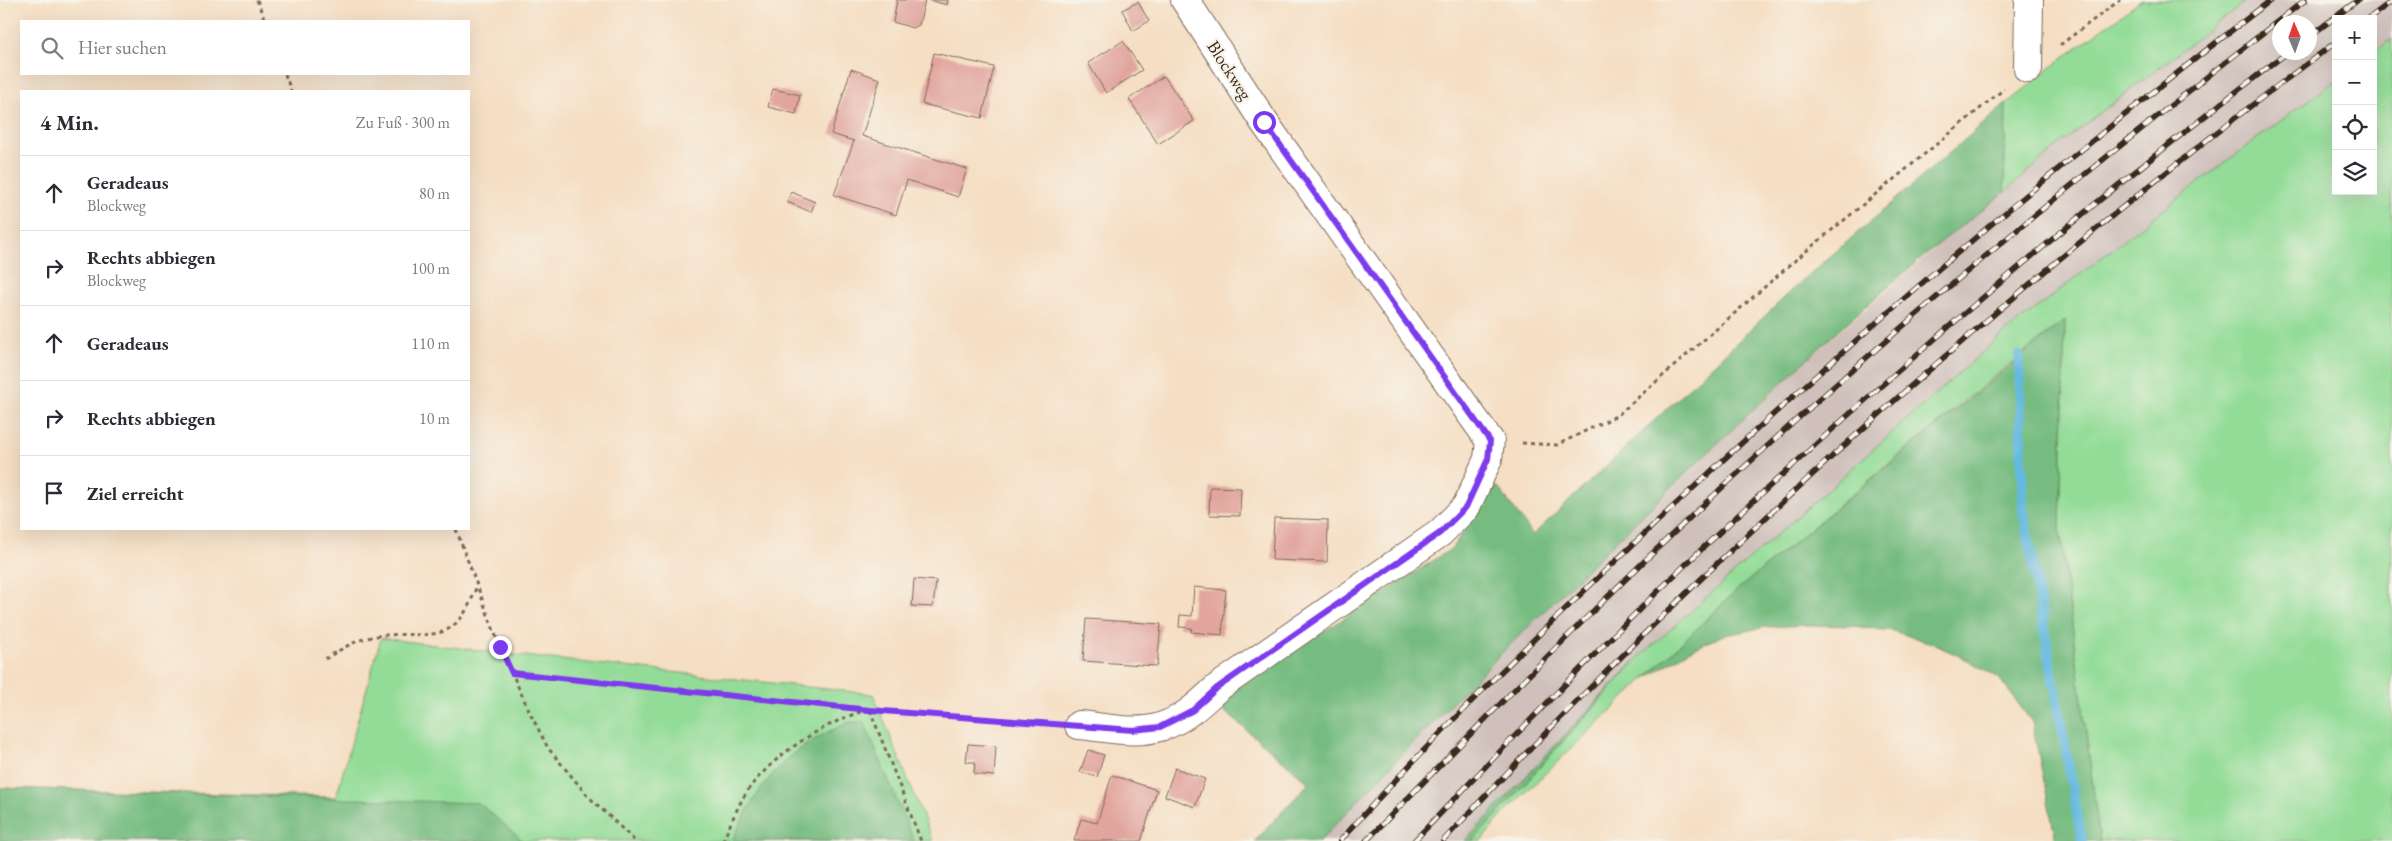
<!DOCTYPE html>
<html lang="de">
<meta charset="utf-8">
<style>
:root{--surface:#fff;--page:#f7f7f7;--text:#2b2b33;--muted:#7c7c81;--line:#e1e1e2}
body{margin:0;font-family:"EB Garamond",serif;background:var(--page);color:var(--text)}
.controls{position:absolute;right:15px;top:15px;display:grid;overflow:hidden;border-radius:0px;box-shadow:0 5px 20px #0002}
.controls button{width:45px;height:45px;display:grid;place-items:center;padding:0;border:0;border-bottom:1px solid var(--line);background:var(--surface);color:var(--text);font:25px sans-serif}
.compass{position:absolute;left:2272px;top:15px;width:45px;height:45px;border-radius:50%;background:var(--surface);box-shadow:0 5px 20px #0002;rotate:358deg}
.stop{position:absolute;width:15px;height:15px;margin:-11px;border:4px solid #7c3aed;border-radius:50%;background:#fff}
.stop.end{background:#7c3aed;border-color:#fff;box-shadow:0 1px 5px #0008}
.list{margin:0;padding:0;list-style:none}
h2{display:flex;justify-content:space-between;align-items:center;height:65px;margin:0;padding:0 20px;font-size:21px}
h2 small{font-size:16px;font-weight:400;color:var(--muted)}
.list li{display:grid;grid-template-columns:32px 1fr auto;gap:15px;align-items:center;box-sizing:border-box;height:75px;padding:0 20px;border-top:1px solid var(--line)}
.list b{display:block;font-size:19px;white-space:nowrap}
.list p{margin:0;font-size:16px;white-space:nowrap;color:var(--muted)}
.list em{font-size:16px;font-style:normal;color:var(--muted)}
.icon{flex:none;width:28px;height:28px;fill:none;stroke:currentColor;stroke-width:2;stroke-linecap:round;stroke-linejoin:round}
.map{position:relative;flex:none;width:2392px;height:841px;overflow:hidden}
.search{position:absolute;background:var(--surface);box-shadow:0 5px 20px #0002;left:20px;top:20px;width:450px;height:55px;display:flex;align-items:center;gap:12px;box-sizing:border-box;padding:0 18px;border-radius:0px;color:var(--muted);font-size:19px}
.panel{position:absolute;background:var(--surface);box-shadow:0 5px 20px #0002;left:20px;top:90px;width:450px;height:440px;border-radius:0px}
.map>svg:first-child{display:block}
</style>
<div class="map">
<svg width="2392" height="841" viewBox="0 0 2392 841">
<rect width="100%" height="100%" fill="#f7f3e8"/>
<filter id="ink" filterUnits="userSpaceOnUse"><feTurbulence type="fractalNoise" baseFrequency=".02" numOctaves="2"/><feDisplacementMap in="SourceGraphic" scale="10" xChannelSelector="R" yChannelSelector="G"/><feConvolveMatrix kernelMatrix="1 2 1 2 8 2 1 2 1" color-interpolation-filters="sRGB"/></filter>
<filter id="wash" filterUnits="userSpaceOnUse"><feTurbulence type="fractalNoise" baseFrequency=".0096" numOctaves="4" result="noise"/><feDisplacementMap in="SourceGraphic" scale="20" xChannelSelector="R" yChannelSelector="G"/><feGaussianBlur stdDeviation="1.12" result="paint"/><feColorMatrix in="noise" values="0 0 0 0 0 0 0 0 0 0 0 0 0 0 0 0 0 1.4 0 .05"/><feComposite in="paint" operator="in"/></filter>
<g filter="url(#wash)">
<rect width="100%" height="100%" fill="#f5dec3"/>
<path fill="#cfc0bb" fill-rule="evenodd" d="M2247,0h145v39l-19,14v-34h-37v61l-124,92 -208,162 -267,256 -35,10 -65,59 -172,182h-145l79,-84 173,-175 220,-209 171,-149 41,-31 57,-50zM2280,22h30v30h-30z"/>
<path fill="#93dc97" stroke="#67835a" d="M2142,0h105l-186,143 -57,50 2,-89 54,-44z
M2392,39v802h-292l-40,-310 5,-211 -63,50 -265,220 -232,222 -24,29h-8l164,-182 366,-325 209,-162 124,-92v111h37v-138z
M381,638l134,17 358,39 60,147h-933v-53l336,9z"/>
<path fill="#76bc80" stroke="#58734f" d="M2006,104l-2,89c-109,81 -208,176 -306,269 -129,123 -256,248 -378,379h-65l54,-58 -92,-78 20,-17 214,-139 46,-63 36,49 270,-255z
M2065,320l-5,211 40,310h-44l-24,-119 -33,-44 -33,-19 -35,-16 -38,-12 -41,-5 -43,-1 -44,2 -44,9 -34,16 -43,27 93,-89z
M1637,659l-164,182h-8z
M850,722h14l50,119h-182c28,-61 55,-93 118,-119z
M0,788l479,15 44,38h-523z"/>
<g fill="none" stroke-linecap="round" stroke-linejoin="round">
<path stroke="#63b9e0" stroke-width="10" d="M2019,356l4,153 59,332"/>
</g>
<g id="blocks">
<path fill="#e1a59e" d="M897,0h28l-6,25 -6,3 -20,-6z
M929,0h19l-1,5z
M1138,2l11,19 -16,10 -11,-21z
M1123,41l19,29 -36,23 -18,-30z
M934,53l60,14 -12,51 -60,-14z
M851,69l29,10 -18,57 105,33 -9,28 -51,-17 -11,35 -62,-20 20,-54 -23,-7z
M1164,76l30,45 -36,23 -29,-45z
M773,89l27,6 -4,19 -28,-7z
M791,192l24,10 -4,10 -24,-10z
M1210,487l31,1 -1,28 -31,-1z
M1274,518l54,2 -1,42 -55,-2z
M914,579l22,2 -3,26 -21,-1z
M1194,587l32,3 -4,45 -31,-3 1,-4 -13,-1 1,-12 12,1z
M1086,619l75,5 -4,42 -74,-5z
M968,744l28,2 -2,30 -20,-2 1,-12h-9z
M1088,750l16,5 -7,22 -17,-5z
M1175,768l30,11 -10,28 -30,-11z
M1112,775l45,15 -16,51h-67l7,-22 16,4z"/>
</g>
</g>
<g filter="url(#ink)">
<use href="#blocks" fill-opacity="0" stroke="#7c6958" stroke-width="1"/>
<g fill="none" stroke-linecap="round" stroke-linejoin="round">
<g stroke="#7c6958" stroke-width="30">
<path id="minor" d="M2028,69l1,-69
M1079,725c25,2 56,10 81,2 22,-6 40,-23 57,-39l223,-155 26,-26 22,-48 2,-18 -226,-319 -79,-122"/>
</g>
<path stroke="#7c6958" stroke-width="3" stroke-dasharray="4 4" stroke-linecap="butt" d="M257,0l8,21
M2060,45l60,-45
M285,74l6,17
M1522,443l35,2 61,-30 181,-158 205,-168
M456,529l44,118 31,68 17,33 40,48 47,45
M325,659c13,-8 27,-17 42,-21 53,-13 86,20 110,-53
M513,673l351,37
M870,710l51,131
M723,841c8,-18 16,-39 28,-55 29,-36 72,-62 115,-76l182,13"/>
<use href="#minor" stroke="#fff" stroke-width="28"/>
<g stroke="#3b2a1e" stroke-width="5.5">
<path id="rail" d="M2368,19l24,-18
M2310,36l48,-36
M1340,841c95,-107 198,-207 302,-305 200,-190 410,-368 629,-536
M1366,841c126,-129 251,-258 384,-379 177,-163 365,-314 555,-462
M1414,841c74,-77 147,-154 223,-229 67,-67 138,-131 208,-194 143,-128 290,-250 443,-366
M1443,841c232,-250 486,-482 754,-693 45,-36 92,-71 139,-106"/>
</g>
<use href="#rail" stroke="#f7f3e8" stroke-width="4" stroke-dasharray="11" stroke-linecap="butt"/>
</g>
</g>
<g fill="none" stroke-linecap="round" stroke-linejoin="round" filter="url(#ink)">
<path stroke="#7c3aed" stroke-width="6" d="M500,647l12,26 358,37 263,20 27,-3 33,-17 24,-22 223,-155 26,-26 22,-48 2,-18 -226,-319"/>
</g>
<g text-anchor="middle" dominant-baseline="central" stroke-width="4.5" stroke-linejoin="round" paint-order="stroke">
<g font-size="18" fill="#3b2a1e" stroke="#f7f3e8">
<text transform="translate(1230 70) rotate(57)">Blockweg</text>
</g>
</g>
</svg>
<div class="controls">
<button>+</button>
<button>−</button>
<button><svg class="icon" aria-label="locate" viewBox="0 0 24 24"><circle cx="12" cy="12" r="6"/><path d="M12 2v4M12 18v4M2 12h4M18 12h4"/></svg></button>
<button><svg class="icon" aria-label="layers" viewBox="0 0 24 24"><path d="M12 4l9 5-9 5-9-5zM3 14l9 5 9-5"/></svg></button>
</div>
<svg class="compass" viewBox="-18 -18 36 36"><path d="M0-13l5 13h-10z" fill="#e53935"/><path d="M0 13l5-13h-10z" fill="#7c7c81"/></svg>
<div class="stop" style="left:1264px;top:122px"></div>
<div class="stop end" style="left:500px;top:647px"></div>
<div class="search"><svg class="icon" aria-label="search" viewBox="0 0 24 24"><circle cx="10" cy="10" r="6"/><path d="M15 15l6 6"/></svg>Hier suchen</div>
<section class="panel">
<h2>4 Min.<small>Zu Fuß · 300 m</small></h2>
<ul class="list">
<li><svg class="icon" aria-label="ahead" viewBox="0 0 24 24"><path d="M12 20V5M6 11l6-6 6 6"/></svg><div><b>Geradeaus</b><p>Blockweg</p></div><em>80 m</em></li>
<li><svg class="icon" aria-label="right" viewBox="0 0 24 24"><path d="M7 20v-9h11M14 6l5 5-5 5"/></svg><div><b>Rechts abbiegen</b><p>Blockweg</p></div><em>100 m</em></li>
<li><svg class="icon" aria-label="ahead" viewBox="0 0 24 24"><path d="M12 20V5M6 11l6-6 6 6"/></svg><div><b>Geradeaus</b></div><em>110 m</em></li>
<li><svg class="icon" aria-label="right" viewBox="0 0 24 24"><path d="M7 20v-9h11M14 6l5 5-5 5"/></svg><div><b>Rechts abbiegen</b></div><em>10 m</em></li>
<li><svg class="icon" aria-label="arrive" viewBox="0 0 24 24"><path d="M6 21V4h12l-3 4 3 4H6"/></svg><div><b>Ziel erreicht</b></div></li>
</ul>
</section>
</div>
